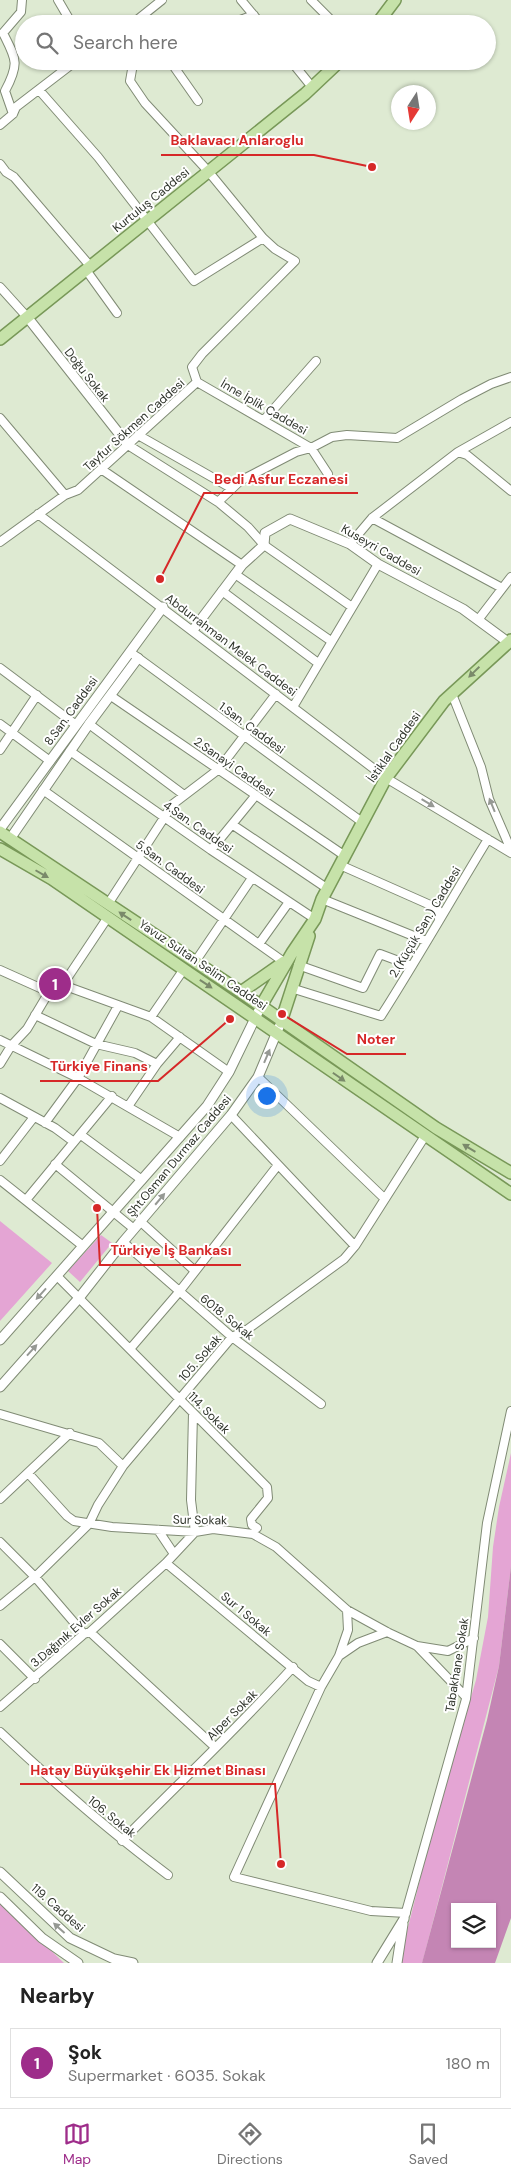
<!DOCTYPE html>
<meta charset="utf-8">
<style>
:root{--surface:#fff;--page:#f2f2f2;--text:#222;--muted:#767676;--line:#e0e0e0;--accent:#9e2d8a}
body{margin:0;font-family:"DM Sans",sans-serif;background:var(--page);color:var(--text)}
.controls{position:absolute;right:15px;bottom:15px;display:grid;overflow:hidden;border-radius:0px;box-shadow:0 1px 4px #0004}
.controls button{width:45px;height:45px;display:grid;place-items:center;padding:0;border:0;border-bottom:1px solid var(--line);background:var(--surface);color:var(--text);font:25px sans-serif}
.compass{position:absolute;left:391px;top:85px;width:45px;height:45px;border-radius:50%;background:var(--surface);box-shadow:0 1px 4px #0004;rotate:192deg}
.you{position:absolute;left:266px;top:1095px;width:18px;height:18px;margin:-12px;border:4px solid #fff;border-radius:50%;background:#1a73e8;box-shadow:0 0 0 8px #1a73e833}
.badge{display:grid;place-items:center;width:32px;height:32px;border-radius:50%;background:var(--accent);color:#fff;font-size:16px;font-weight:700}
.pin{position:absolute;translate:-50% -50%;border:2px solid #fff;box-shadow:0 1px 5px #0006}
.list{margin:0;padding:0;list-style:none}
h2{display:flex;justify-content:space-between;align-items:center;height:65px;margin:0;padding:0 20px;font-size:21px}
h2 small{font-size:16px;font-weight:400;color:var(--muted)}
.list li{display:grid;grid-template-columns:32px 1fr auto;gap:15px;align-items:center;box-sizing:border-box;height:70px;margin:0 10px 10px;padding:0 10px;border:1px solid var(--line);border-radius:0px}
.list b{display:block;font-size:19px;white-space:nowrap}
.list p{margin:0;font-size:16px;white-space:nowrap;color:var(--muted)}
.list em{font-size:16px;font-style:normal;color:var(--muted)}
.icon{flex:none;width:28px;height:28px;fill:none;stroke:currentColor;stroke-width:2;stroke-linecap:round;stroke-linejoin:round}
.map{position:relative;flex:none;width:511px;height:1963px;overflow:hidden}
.search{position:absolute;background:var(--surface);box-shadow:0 1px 4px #0004;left:15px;right:15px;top:15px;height:55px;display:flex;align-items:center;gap:12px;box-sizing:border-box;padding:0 18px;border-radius:28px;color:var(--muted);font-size:19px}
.sheet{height:145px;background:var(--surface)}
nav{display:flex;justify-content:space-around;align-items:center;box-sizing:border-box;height:70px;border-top:1px solid var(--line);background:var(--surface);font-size:14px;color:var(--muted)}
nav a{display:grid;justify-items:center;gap:2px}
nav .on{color:var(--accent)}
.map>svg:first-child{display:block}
</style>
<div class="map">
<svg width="511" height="1963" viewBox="0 0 511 1963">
<rect width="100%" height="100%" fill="#deead2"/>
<path fill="#e4a5d4" d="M0,1221l52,42 -52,58z
M101,1235l11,8 -32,39 -12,-11z
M511,1453v113l-12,100 -76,294 -1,3h-23l33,-131 44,-152 12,-63 5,-70 6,-40z
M0,1902l64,61h-64z"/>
<path fill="#c485b4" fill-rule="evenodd" d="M511,1566v352l-16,45h-73l65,-243 12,-54zM455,1907h37v37h-37z"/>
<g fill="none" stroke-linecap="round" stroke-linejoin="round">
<g stroke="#808b75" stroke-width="10">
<path id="minor" d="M58,0l14,24
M241,0l20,24
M311,0l24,24
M132,24l30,-24
M229,24l25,-9
M130,61l3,3 -3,17 15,22 63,68 55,67 12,11 20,12 -93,93 -10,13 5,15
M170,61l28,40
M291,61l21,26
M39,90l59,67 96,124 69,-43
M13,114l-8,-23c15,-28 11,-32 -2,-58l18,-21 1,-12
M0,125l13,-11 3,-7 60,-46
M0,164l6,8 8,5 77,90
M86,270l31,43
M0,287l28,31
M197,382l114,66 17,26
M0,418l65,77
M264,420l52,-59
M138,435l93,53
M128,445l90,57 30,25 16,18 88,62
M458,452l9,3 44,36
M101,469l141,96
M218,502l22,-21 56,-29 15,-4 21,-11 15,-2 50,3 65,-39 29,-15 20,-7
M38,514l348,264 125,75
M372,518l130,70
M0,542l65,-47 13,-5 119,-108
M350,544l22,-26 86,-66 53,-30
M235,574l96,67
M222,591l96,72
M478,620l33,-43
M130,652l232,170
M0,668l76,57
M452,694l29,73 8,32 22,51
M111,696l234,160
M293,707l85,-143
M0,724l50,37
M89,724l95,71
M0,750l37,-55
M70,751l141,99 104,69
M43,790l241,172
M233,825l95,64
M211,850l45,-55
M340,865l97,43 3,6 -1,4
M322,899l104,42
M108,904l65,-100 46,-35 57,-75
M259,944l30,-42
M195,962l57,-84
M298,965l65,23 17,-34 32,12
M0,970l49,22
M60,984l91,33 78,55
M291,988l90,28c37,-58 71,-118 107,-177
M35,1015l61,29 39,9 22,11
M151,1017l33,-48
M0,1040l78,38 102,59
M0,1064l11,-18 16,-17 22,-37 17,-12 42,-63
M258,1077l127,122
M0,1098l55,30 19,14
M129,1105l28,-41 23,-27
M231,1115l124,131
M45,1123l33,-45 40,-72
M81,1135l61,45
M0,1161l34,-44
M55,1164l79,65
M0,1180l83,66
M26,1200l86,-104
M141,1222l54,49
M123,1242l109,95 89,67
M57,1276l210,211 1,11 -17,21 1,6 5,3
M130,1349l49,-57 99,-127
M0,1414l99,29 24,23
M28,1473l39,43 7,5 38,6 83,5 18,-3 40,5 23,13 71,63 40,22 30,14 49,51
M0,1499l70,-66
M158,1530l16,24
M0,1542l35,35 49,57
M166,1563l142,118 13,6
M0,1606l35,-29 54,-53 9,-19 25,-39 109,-129 16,-8 96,-70 11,-13 70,-110
M347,1610l1,20 -9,26 -18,31 -87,190 137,34 35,2
M90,1632l125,115
M0,1644l35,35
M417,1646l31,5 26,-13
M339,1656l19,-13 29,-11
M0,1707l84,-73 6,-2 76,-69 29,-31 -4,-32 2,-87
M0,1732c54,51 109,99 168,143
M122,1841c57,-58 116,-113 171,-174
M404,1919l62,-220 21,-176 24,-112"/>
</g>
<g stroke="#808b75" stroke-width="11">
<path id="tertiary" d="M28,318l100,127
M193,630l49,-65 22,-20 1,-12 25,-14 60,25 28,20 85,45 45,33
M0,829l163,-222
M10,839l79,-115 49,-66
M0,1340l207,-234 22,-34 32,-66
M0,1387l79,-89 44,-56 108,-127 27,-38 21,-50
M0,1872l70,66 44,21 19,4
M0,1897l42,41 36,25
M377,1963l27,-44
M397,1963l6,-39"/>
</g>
<g stroke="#789858" stroke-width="14">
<path id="primary" d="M377,24l18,-24
M0,339l305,-245 35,-33
M0,832l241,160 195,136 75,45
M0,849l52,30 459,315
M241,992l43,-30
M261,1006l31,-53 23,-34 7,-20 64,-121 58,-77 67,-61
M281,1022l28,-86"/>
</g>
<use href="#minor" stroke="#fff" stroke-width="8"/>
<use href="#tertiary" stroke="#fff" stroke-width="9"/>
<use href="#primary" stroke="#c6e2a9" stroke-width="11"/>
</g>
<defs><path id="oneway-solid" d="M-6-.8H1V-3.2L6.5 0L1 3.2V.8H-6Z" transform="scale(1.25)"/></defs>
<g fill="#7a8a6a">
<use href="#oneway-solid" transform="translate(474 672) rotate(136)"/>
<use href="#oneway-solid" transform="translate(42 874) rotate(30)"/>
<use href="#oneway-solid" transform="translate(125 916) rotate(-146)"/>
<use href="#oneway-solid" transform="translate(206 984) rotate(34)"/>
<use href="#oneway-solid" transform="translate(339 1077) rotate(35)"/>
<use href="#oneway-solid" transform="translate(469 1148) rotate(-149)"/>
</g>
<g fill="#969994">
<use href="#oneway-solid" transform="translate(428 803) rotate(31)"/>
<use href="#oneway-solid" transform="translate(492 805) rotate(-112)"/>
<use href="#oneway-solid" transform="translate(267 1056) rotate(-67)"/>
<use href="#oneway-solid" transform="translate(160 1199) rotate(-50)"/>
<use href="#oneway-solid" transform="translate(41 1294) rotate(132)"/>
<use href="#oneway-solid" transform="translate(32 1350) rotate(-48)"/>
<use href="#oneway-solid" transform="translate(59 1928) rotate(-138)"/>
</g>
<g text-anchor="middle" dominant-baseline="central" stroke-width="4" stroke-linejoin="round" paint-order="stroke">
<g font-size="12" fill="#2e332a" stroke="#fff">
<text transform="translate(151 200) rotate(-39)">Kurtuluş Caddesi</text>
<text transform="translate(87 375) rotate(52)">Doğu Sokak</text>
<text transform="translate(264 407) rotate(30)">İnne İplik Caddesi</text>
<text transform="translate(134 425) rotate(-42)">Tayfur Sökmen Caddesi</text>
<text transform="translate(381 550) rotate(30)">Kuseyri Caddesi</text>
<text transform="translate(231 645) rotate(37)">Abdurrahman Melek Caddesi</text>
<text transform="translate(71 711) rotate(-54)">8.San. Caddesi</text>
<text transform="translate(252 728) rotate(36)">1.San. Caddesi</text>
<text transform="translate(394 747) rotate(-55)">İstiklal Caddesi</text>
<text transform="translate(234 767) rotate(35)">2.Sanayi Caddesi</text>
<text transform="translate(198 827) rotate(35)">4.San. Caddesi</text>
<text transform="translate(170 867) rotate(36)">5.San. Caddesi</text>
<text transform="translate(425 922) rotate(-59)">2.(Küçük San.) Caddesi</text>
<text transform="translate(203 965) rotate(34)">Yavuz Sultan Selim Caddesi</text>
<text transform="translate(179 1156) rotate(-50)">Şht.Osman Durmaz Caddesi</text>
<text transform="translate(227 1317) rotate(39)">6018. Sokak</text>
<text transform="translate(200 1358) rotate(-49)">105. Sokak</text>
<text transform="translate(209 1413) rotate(45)">114. Sokak</text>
<text transform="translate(200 1520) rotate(1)">Sur Sokak</text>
<text transform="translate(246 1614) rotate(40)">Sur 1 Sokak</text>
<text transform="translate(76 1627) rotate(-41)">3.Dağınık Evler Sokak</text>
<text transform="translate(457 1665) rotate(-81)">Tabakhane Sokak</text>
<text transform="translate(232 1715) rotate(-45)">Alper Sokak</text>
<text transform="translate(112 1817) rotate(39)">106. Sokak</text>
<text transform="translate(58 1908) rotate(41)">119. Caddesi</text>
</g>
</g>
<path fill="none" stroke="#d62828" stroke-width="2" d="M372 167L314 155H161M160 579L204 493H358M282 1014L347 1054H406M230 1019L158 1081H40M97 1208L100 1265H241M281 1864L275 1784H20"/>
<g fill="#d62828" stroke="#fff" stroke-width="2">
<circle cx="372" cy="167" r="5"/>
<circle cx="160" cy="579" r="5"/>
<circle cx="282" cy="1014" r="5"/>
<circle cx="230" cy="1019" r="5"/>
<circle cx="97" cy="1208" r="5"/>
<circle cx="281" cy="1864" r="5"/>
</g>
<g font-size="14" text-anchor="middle" font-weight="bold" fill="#d62828" stroke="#fff" stroke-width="4" stroke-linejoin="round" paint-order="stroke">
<text x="237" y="145">Baklavacı Anlaroglu</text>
<text x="281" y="484">Bedi Asfur Eczanesi</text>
<text x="376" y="1044">Noter</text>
<text x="99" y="1071">Türkiye Finans</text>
<text x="171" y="1255">Türkiye İş Bankası</text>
<text x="148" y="1775">Hatay Büyükşehir Ek Hizmet Binası</text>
</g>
</svg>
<div class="controls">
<button><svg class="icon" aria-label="layers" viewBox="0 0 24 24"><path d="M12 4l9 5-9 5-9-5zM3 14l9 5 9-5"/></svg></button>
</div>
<svg class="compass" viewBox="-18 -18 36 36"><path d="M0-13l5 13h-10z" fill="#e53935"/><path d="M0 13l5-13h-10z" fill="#767676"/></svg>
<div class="you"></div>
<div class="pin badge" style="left:55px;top:984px">1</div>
<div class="search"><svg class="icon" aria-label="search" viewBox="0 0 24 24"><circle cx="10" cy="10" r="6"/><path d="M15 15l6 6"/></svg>Search here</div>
</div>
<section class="sheet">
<h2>Nearby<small></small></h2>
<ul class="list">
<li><span class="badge">1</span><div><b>Şok</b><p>Supermarket · 6035. Sokak</p></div><em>180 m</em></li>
</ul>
</section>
<nav>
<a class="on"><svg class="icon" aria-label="map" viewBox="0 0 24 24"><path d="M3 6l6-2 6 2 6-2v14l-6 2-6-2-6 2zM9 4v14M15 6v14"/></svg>Map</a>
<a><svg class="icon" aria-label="directions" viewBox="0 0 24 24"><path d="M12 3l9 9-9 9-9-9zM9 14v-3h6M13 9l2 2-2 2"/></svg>Directions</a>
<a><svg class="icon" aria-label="saved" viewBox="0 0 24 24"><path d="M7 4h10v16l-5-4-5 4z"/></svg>Saved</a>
</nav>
